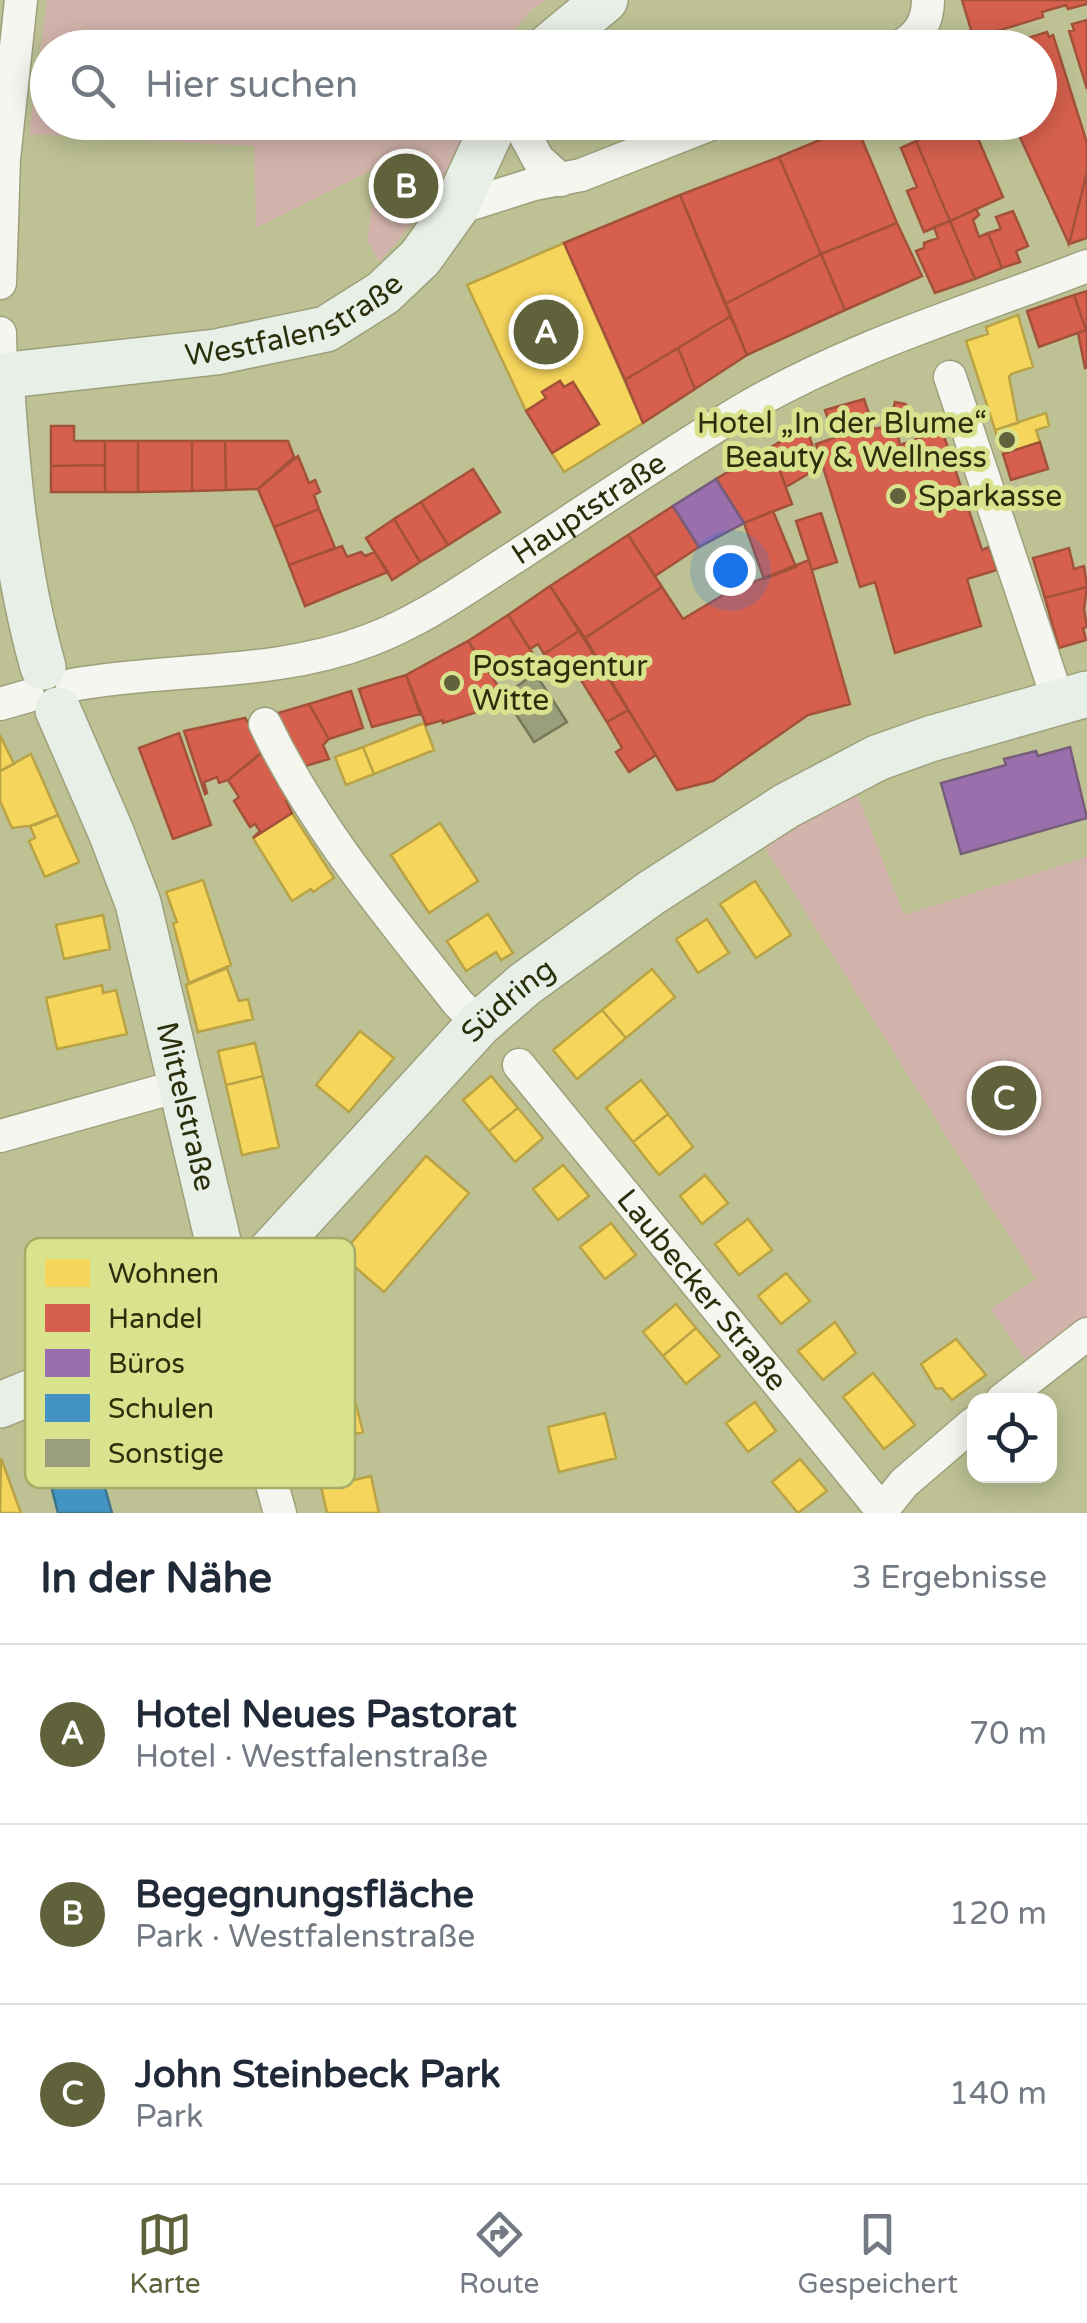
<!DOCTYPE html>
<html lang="de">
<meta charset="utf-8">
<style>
:root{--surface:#fff;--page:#f6f6f7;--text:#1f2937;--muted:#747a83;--line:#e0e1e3;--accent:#5f623b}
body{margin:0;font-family:"Varela Round",sans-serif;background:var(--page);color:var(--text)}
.controls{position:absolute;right:30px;bottom:30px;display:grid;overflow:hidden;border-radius:20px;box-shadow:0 5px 25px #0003}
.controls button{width:90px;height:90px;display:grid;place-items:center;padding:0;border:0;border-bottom:2px solid var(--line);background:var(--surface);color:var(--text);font:50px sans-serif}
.you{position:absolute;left:730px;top:570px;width:35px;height:35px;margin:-25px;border:8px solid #fff;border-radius:50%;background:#1a73e8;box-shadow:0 0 0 15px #1a73e833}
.badge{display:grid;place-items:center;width:65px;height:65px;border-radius:50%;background:var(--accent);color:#fff;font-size:32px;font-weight:700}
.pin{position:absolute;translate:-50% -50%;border:5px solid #fff;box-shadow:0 2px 10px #0006}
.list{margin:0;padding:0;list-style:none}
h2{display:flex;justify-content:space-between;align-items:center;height:130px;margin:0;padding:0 40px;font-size:42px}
h2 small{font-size:32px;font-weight:400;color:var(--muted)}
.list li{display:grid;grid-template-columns:65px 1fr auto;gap:30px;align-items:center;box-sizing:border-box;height:180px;padding:0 40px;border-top:2px solid var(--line)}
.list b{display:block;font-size:38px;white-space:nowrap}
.list p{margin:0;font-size:32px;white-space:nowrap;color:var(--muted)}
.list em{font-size:32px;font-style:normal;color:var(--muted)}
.icon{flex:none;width:55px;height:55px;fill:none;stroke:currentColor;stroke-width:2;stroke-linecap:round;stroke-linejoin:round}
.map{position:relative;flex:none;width:1087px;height:1513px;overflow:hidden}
.search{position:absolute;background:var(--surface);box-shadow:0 5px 25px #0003;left:30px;right:30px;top:30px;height:110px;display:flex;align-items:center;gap:25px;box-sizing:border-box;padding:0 35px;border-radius:55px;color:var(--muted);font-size:38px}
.sheet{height:670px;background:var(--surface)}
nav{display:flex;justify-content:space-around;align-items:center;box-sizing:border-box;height:140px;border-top:2px solid var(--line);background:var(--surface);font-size:28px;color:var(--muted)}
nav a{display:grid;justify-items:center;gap:5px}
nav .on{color:var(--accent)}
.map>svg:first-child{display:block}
</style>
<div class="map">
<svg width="1087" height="1513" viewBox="0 0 1087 1513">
<rect width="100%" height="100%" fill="#bdc194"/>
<path fill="#d2b4ac" d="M47,0h499l-16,12 -31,35 -451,1v74l422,1c-22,51 -53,99 -91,139l-12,-22 11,-73 -122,61 -2,-82 -225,-12z
M856,791l48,124 183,-58v477l-52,40 -45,-65 46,-30 -272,-433z"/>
<path fill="#f6d55c" stroke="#b9a344" stroke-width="2.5" d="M564,243l79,180 -79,49 -12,-19 47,-29 -26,-42 -9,5 -4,-6 -18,11 4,6 -20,13 -59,-126z
M1018,315l15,52 -22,7 -2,3 9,46 -23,7 -29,-89 22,-7 -2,-7z
M1046,413l3,13 -13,4 4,12 -37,12 -8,-24z
M424,723l10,27 -60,24 -11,-27z
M0,735l14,29 -14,7z
M363,747l11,27 -28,11 -11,-28z
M31,754l27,61 -23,10 -23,3 -12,-27v-30z
M292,813l42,65 -21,14 -2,-3 -19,12 -39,-63z
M58,815l21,47 -34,15 -16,-36 6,-3 -5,-12z
M440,823l38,58 -49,32 -38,-58z
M203,880l28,85 -42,18 -16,-60 4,-1 -11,-30z
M755,881l36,54 -35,23 -36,-54z
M488,914l25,39 -12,7 -5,-8 -30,19 -19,-30z
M103,915l7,34 -46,10 -8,-34z
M707,919l22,34 -31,20 -22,-34z
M227,968l12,33 9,-2 5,20 -55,13 -12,-47z
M652,969l23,28 -49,41 -24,-28z
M102,985l1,8 13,-3 11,44 -70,15 -11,-51z
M602,1010l24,28 -49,41 -24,-29z
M360,1031l34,27 -45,54 -33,-27z
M255,1043l8,33 -37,9 -8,-34z
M263,1076l16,71 -37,8 -16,-70z
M491,1076l27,32 -29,23 -26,-31z
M641,1080l27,34 -35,28 -27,-34z
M518,1108l25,30 -28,24 -26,-31z
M668,1114l25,33 -34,28 -26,-33z
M426,1156l43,37 -85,99 -43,-37z
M563,1165l26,31 -31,24 -25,-31z
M705,1175l23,28 -26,21 -22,-28z
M748,1219l24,31 -33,25 -24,-31z
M611,1223l25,32 -31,24 -25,-32z
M786,1273l24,28 -29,23 -23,-28z
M676,1304l20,24 -33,28 -20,-24z
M835,1322l21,31 -33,27 -25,-29z
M696,1328l24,28 -34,28 -23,-28z
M956,1339l30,36 -34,25 -10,-12 -6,1 -15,-25z
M873,1373l42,52 -31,24 -41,-52z
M352,1389l11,43 -54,14 -11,-44z
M755,1402l21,29 -28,21 -22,-29z
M605,1413l11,45 -57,14 -11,-45z
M1,1458l17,47 3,8h-21z
M800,1459l27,32 -29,22 -26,-31z
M339,1473l2,10 30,-7 8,37h-52l-8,-36z"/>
<path fill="#d6604d" stroke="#a35139" stroke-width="2.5" d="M962,0h125v4l-19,5 -2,-4 -24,7 1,5 -62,19 -1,-5 -8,2z
M1087,20v69l-18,-58 5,-1 -2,-6z
M1047,32l2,5 4,-2 34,108v29l-18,72 -56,-122h27v-74h-45z
M959,122h12l32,75 -53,24 -34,-80z
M856,125l41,98 -76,31 -42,-97z
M916,141l34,80 -26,11 -17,-41 10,-4 -16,-39z
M779,157l42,97 -96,50 -45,-109z
M1087,172v66l-18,6z
M680,195l51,121 -106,64 -61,-137z
M976,209l3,6 -6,5 6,17 9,-4 14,35 -27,11 -25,-58z
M1013,211l15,35 -12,5 4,11 -18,6 -14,-35 13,-4 -5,-12z
M950,221l25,58 -40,14 -19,-42 8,-3v-5l14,-5 -4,-11z
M897,223l25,53 -77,34 -24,-56z
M821,254l24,56 -98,45 -22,-51z
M1087,291v76l-2,1 -7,-35 8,-3 -12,-35z
M1074,295l12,35 -47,17 -12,-36z
M731,316l16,39 -52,34 -17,-41z
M678,348l17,41 -52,34 -18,-43z
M560,381l4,6 9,-5 26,42 -47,29 -26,-42 20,-13 -4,-6z
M864,399l10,30 15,-3 6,-24 10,2 8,7v10l-16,10 3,14 42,-15 40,120 7,-3 8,23 -30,9 14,47 -86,27 -20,-71 -15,5 -44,-143 18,-6 -9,-28z
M51,426h23v15h31v24l-54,1z
M806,427l14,40 -34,20 -15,-40z
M105,441h33v51h-33z
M138,441h54v50l-54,1z
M192,441h33l1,49 -34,1z
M225,441h63l6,16 -36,32 -32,1z
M1040,442l8,27 -37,11 -8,-26z
M771,447l21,57 -48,19 -28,-44z
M298,456l11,27 6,-3 5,12 -6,3 5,14 -45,18 -16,-38z
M105,465v27h-54v-26z
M473,469l27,43 -52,33 -27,-43z
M421,502l27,43 -28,17 -26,-43z
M673,506l26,41 -44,29 -27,-41z
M319,509l16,39 -46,17 -15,-38z
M773,511l23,56 -32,12 -20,-56z
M821,513l16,49 -25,8 -16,-49z
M394,519l26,43 -28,18 -26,-42z
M628,535l34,52 -77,51 -35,-52z
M342,546l5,11 14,-5 4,4 10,-4 13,20 -83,34 -16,-41z
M1069,548l5,21 10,-3 3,21 -42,11 -12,-40z
M809,560l41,144 -42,11 -95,66 -36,9 -92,-152 77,-51 21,32 45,-27z
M550,586l29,45 -35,23 -6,-10 -8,5 -22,-34z
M1087,587l-3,22 3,18 -4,1 3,12 -27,8 -14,-50z
M508,615l24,37 -39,25 -25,-36z
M579,631l49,79 -21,12 -34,-55 -15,8 -14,-21z
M468,641l30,45 -22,13 4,12 -37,12v-3l-17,5 -20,-50z
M406,675l14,39 -48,13 -13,-38z
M351,691l12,37 -34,11 -20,-35z
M309,704l20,35 -6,6 6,14 -27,8 -28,-45 4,-9z
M628,710l28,45 -27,17 -13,-20 6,-4 -15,-26z
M245,718l21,31 -38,31 -9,3 -2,-6 -13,5 3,11 -2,1 -21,-63z
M179,733l32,92 -38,14 -34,-91z
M263,752l30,45 -7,4 6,12 -39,25 7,-7 -5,-7 -5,3 -16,-26 5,-4 -11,-17z"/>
<path fill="#9970ab" stroke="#785c7b" stroke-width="2.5" d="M716,479l28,44 -45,24 -26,-41z
M1070,747l17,71 -126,36 -20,-71 65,-18 -2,-6 32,-8 2,5z"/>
<path fill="#4393c3" stroke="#3c758c" stroke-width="2.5" d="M210,1411l13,57 -21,5 -1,-5 -23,5 1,7 -19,4 -1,-6 -34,8 -3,-14 -20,5 10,36h-54l-17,-66 49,-14 3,10 20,-5 -1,-5z"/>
<path fill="#9b9e7b" stroke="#767958" stroke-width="2.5" d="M535,673l32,49 -33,20 -30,-46z"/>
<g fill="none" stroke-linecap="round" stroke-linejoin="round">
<g stroke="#9da07b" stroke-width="35">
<g id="street">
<path d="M897,48c21,-10 31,-26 31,-48"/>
<path d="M518,122l20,37 23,21"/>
<path d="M455,209l79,-25 47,-9 135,-53"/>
<path d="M0,283l4,-124 17,-159"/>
<path d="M0,333l1,43"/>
<path d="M950,377l109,326"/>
<path id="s1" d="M72,685c100,-18 202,-8 298,-45 53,-20 98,-53 145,-83 76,-50 151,-101 229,-148 108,-63 227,-98 343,-143"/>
<path d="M0,704l28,-8"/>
<path d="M265,724c49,103 123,190 193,279l21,21"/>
<path id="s2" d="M519,1065l365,448"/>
<path d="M0,1136l182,-51"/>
<path d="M230,1292l21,117 29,104"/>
<path d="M1002,1400l85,-66"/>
<path d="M880,1513l24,-30 70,-60"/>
</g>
</g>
<g stroke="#9da07b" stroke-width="48">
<g id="secondary">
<path d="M547,48l58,-48"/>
<path id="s3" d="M0,376l216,-24 110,-23 57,-36 37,-35 35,-49 40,-87"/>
<path d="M1,376c6,99 15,195 42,291"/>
<path id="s4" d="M58,710l53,122 27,71 92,389"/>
<path id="s5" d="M0,1405c86,-35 183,-71 253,-134l226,-247 46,-40 126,-91 135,-87 91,-48 53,-19 157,-45"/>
</g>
</g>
<use href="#street" stroke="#f5f6ef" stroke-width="32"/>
<use href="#secondary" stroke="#e8efe6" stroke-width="45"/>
</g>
<g fill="#5f623b" stroke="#d9e28d" stroke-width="4">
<circle cx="1007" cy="440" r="10"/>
<circle cx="898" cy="496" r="10"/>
<circle cx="452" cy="683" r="10"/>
</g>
<g text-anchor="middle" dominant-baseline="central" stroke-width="10" stroke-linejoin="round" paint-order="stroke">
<g font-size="30" fill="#2c2f0b" stroke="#d9e28d">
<text stroke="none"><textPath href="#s3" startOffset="302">Westfalenstraße</textPath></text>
<text stroke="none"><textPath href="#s1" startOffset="558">Hauptstraße</textPath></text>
<text stroke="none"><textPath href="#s5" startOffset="660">Südring</textPath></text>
<text stroke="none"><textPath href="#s4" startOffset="418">Mittelstraße</textPath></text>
<text stroke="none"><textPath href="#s2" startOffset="290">Laubecker Straße</textPath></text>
</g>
<g font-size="30" fill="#2c2f0b" stroke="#d9e28d" text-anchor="start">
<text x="987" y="423" text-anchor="end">Hotel „In der Blume“<tspan x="987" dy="34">Beauty &amp; Wellness</tspan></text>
<text x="918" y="496">Sparkasse</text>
<text x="472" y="666">Postagentur<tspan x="472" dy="34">Witte</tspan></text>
</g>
</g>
<rect x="25" y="1238" width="330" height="250" rx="15" fill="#d9e28d" stroke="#a5ac66" stroke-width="2.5"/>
<rect x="45" y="1259" width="45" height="28" fill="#f6d55c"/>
<rect x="45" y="1304" width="45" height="28" fill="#d6604d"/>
<rect x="45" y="1349" width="45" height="28" fill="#9970ab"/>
<rect x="45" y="1394" width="45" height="28" fill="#4393c3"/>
<rect x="45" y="1439" width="45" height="28" fill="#9b9e7b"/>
<g font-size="28" fill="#2c2f0b">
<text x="108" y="1283">Wohnen</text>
<text x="108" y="1328">Handel</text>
<text x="108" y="1373">Büros</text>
<text x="108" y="1418">Schulen</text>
<text x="108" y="1463">Sonstige</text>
</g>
</svg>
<div class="controls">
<button><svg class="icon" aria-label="locate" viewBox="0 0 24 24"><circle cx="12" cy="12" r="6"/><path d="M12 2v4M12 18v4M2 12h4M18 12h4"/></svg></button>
</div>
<div class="you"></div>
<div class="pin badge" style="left:546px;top:332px">A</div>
<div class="pin badge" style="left:406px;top:186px">B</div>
<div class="pin badge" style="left:1004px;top:1098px">C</div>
<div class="search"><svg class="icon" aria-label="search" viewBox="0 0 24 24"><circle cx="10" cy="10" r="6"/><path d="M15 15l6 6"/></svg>Hier suchen</div>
</div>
<section class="sheet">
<h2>In der Nähe<small>3 Ergebnisse</small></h2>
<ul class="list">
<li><span class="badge">A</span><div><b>Hotel Neues Pastorat</b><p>Hotel · Westfalenstraße</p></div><em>70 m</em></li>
<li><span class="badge">B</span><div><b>Begegnungsfläche</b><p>Park · Westfalenstraße</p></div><em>120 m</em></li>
<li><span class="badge">C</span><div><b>John Steinbeck Park</b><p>Park</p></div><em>140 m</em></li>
</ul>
</section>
<nav>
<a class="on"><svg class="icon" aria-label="map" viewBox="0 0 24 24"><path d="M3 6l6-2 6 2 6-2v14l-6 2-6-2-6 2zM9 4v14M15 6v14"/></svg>Karte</a>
<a><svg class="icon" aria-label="directions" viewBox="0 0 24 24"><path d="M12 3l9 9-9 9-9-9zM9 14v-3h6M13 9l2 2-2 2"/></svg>Route</a>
<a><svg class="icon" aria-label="saved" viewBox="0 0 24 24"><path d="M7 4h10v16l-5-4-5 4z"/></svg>Gespeichert</a>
</nav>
